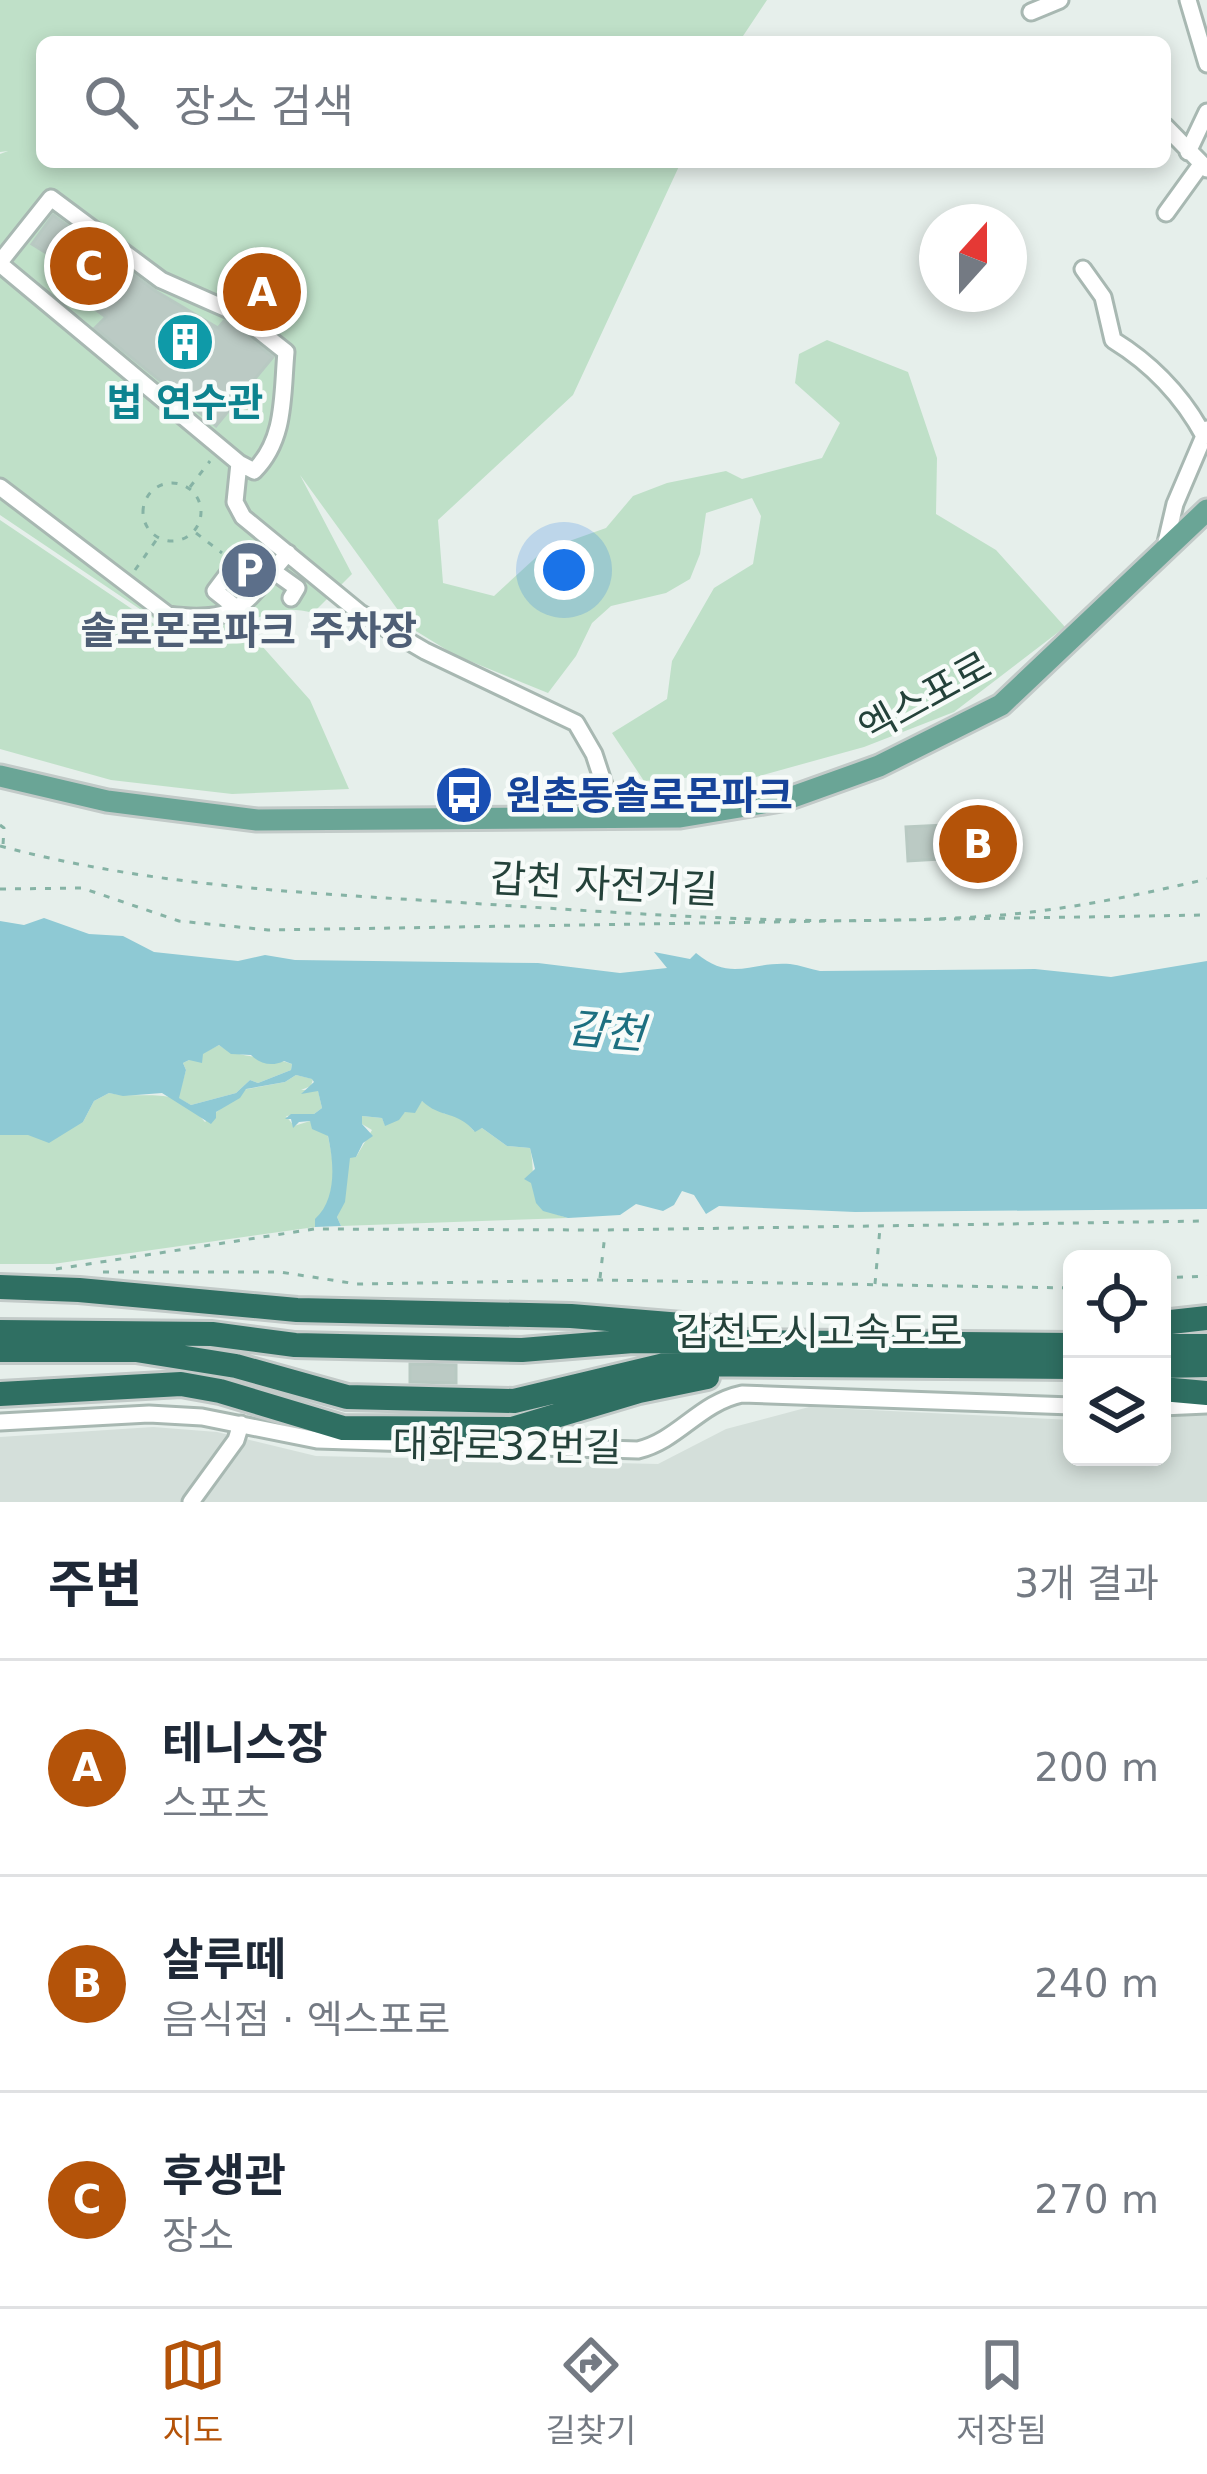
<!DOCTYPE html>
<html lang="ko">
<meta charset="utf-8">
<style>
:root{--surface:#fff;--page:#f6f6f7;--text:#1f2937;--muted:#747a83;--line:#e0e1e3;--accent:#b45309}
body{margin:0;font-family:"DejaVu Sans","Noto Sans KR",sans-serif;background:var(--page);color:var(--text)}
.controls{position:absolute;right:36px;bottom:36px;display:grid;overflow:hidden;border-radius:18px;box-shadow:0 6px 18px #0003}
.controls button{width:108px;height:108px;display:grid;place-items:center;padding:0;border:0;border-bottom:3px solid var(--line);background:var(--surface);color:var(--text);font:60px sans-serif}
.compass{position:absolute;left:919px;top:204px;width:108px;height:108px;border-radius:50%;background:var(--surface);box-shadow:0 6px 18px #0003;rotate:21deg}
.you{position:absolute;left:564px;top:570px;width:42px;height:42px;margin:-30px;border:9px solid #fff;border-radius:50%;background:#1a73e8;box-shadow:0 0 0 18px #1a73e833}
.badge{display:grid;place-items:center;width:78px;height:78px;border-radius:50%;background:var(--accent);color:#fff;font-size:39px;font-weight:700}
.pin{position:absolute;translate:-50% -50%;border:6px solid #fff;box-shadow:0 3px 12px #0006}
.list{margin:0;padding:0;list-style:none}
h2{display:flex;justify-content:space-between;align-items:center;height:156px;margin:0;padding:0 48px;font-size:51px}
h2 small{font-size:39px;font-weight:400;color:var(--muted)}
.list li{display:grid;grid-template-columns:78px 1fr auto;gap:36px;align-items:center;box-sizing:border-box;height:216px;padding:0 48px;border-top:3px solid var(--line)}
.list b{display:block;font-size:45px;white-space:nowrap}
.list p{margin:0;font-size:39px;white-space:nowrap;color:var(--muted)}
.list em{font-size:39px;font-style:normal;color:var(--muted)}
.icon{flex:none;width:66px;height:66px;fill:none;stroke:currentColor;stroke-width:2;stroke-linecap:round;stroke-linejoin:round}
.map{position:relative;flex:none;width:1207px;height:1502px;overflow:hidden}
.search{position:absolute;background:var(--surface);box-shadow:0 6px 18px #0003;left:36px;right:36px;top:36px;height:132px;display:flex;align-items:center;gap:30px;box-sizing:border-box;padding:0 42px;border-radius:18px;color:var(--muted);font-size:45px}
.sheet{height:804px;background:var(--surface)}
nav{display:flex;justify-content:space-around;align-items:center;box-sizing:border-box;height:168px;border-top:3px solid var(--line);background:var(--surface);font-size:33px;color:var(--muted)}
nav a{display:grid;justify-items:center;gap:6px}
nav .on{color:var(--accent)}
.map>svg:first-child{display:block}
</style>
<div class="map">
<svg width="1207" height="1502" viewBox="0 0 1207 1502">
<rect width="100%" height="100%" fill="#e6efeb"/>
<path fill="#d4dfda" d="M809,1407l263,13v37h90v-40l45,-2v87h-1207v-65l153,-10 64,5 99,24 342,8 68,-35z"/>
<path fill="#bfe0c8" d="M0,0h767l-28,42h-697v120h639l-108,233 -135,125 5,63 51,13 50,-46 62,-22 27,-32 34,-13 59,-12 16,8 80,-21 18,-35 -45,-40 4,-29 28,-14 81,32 29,86 -1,56 60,36 69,77 -111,85 -90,35 -112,31 -42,-2 -66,5 -32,-48 55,-34 5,-38 42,-73 39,-24 8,-48 -9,-18 -46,15 -6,41 -10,25 -24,14 -55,13 -19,17 -16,33 -28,37 -93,-38 -44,-27 -111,-153 52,99 -39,39c-35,-10 -56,4 -85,22l25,1 57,64 39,89 -117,5 -121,-14 -111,-31v-229l172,116 55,-1 -56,-5 -171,-115v-361l8,-3 -8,1z
M219,1045c20,15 49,10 73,19l-1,6 -33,13 -8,-3 -14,13 -45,12 -13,-7 8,-28 -3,-7z
M296,1075l17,4 -2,7 -10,4h17l4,18 -8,6 -28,2 8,10 16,-5 6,9 11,3c6,22 11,57 -3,78 -3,5 -8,9 -9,16l-262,37h-53v-129h28l55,-13 11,-21 15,-8c39,8 64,-11 96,29l37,-32 43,-8z
M422,1101l23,13 15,1 14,16 8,-3 25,18 23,2c9,39 -11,56 38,70l-227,8 -4,-9c11,-21 6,-39 13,-60h6l16,-27 -10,-6v-8l20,2 3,7z"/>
<path fill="#8ec9d4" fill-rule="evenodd" d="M44,918l45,16 34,2 31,16 84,9 27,-6 30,5 243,3 82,10 47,-5 -13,-16 36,7 6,-6c36,30 55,8 94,11 10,1 20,5 30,7l215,-2 76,8 96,-16v248l-352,3 -136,-6 -13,8 -12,-19 -12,-4 -8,14 -11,6 -27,-7 -16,11 -52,3 -25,-7 -7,-8 -5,-20 -7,-4 11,-10 -5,-21 -23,-2 -25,-18 -7,4c-18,-22 -34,-13 -53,-31l-7,12 -10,-1 -6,8 -14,6 -3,-8 -20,-2v8l11,12 -10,7 -7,14 -6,1 -5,44 -8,15 4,9 -26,1v-8c22,-20 19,-56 13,-83l-16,-7 -2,-8 -11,1 -6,6 -2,-9h-6l6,-5h23l8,-6 -4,-17 -17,3 13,-12 -2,-3 -16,-4 -11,7 -39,7 -6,9 -24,14v6l-5,6 -49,-31 -39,3 -14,-3 -15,8 -11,21 -34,21 -21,-8h-28v-214l24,4zM219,1045l12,9 20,1c9,9 21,12 33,6l8,3 -1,6 -33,13 -8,-3 -14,13 -45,12 -12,-7 7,-28 -3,-7 6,-3 13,3 1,-9z"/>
<path fill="#bbcac4" stroke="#b8c9c2" stroke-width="3" d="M53,215l101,75 64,38 6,-7 8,3 41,33 -57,69 -121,-98 11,-11 -58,-42 11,-14 -27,-17z
M1006,822l2,33 -100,6 -2,-34z
M410,1364l46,1v18l-46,-1z"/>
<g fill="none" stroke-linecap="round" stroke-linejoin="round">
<g stroke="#a8b8b2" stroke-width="21">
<path id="minor" d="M1188,0l19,64
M1031,12l29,-12
M1165,126l42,43
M1188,152l19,-40
M1166,213l34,-47
M0,262l51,-64 110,82 77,34 48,38c-4,43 0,87 -32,119l-15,-8
M0,264l239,199 -4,39 8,15 117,96 65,38 151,72 18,31 21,64
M1083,269l20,28 10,43c39,24 69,55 91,96
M0,487l168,128c74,10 76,-13 120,-62
M1165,547l10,-43 32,-75
M239,610l-24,-19 30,-40 52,37 -6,10
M1162,1407l45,-2
M0,1422l149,-8 53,3 115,23 321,10c41,-10 61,-47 104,-56l330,12
M191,1502l45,-62 5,-16"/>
</g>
<g stroke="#c2cac8" stroke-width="27">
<path id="major" d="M0,776l107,25 150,19 423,-3 107,-18 92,-33 122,-61 206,-195"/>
</g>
<g stroke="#c2cac8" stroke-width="30">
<path id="highway" d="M0,1287l79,3 218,20 274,6 135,11
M1162,1323l45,-5
M0,1332l212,2 83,11 227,5 111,-9 439,4
M1162,1346h45
M0,1350h136l100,16 111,31 167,4 155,-37 403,3
M1162,1366l45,-1
M1162,1389l45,4
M0,1394l181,-10 39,7 123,37 169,1 127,-38 68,-14"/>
</g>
<path stroke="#86b3a5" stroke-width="3" stroke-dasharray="6 9" stroke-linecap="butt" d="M143 512a29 29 0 1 1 58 0a29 29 0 1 1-58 0Z
M190,487l20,-26
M196,533l26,20
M135,570l22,-31
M0,825l4,3 -1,17
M0,846c153,41 309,47 467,57 177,11 357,26 535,12 69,-6 137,-20 205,-36
M0,889l82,-1 97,33 89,9 939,-15
M56,1269l258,-40 291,1 602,-9
M103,1272h177l77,12 243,-4 472,8
M600,1278l5,-44
M1162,1278l45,-2
M875,1284l5,-56"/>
<use href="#minor" stroke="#fff" stroke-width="15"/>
<use href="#major" stroke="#6aa596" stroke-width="21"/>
<use href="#highway" stroke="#2f6f62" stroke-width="24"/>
</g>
<defs>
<g id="building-disc" transform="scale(3)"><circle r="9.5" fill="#0f9aa8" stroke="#f7fbf9"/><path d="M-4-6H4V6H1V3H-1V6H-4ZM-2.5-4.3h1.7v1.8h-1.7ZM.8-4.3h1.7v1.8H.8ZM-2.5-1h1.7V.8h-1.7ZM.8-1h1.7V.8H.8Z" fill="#fff"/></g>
<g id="parking-disc" transform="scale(3)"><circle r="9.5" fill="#5c6f8a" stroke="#f7fbf9"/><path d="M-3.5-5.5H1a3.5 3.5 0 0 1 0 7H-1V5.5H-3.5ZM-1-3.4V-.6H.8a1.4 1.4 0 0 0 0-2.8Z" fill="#fff"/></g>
<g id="bus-disc" transform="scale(3)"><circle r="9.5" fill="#1a4fb4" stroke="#f7fbf9"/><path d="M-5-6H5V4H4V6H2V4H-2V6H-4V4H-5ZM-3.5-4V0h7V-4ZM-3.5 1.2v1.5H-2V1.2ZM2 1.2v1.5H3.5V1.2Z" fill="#fff"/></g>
</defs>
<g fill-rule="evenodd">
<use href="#building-disc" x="185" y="342"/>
<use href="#parking-disc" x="249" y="570"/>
<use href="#bus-disc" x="464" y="795"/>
</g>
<g text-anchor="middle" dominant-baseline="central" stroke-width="9" stroke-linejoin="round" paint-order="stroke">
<g font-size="39" font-weight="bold" fill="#0d838f" stroke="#f7fbf9">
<text x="185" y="402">법 연수관</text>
</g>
<g font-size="39" font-weight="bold" fill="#4e5e75" stroke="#f7fbf9">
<text x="249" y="630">솔로몬로파크 주차장</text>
</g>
<g font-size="39" fill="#24423a" stroke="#f7fbf9">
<text transform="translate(925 697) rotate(-29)">엑스포로</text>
<text transform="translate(604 884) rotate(3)">갑천 자전거길</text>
<text x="819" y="1331">갑천도시고속도로</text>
<text transform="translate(507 1446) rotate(1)">대화로32번길</text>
</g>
<g font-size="39" font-weight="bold" fill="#164399" stroke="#f7fbf9" text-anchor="start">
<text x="506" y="795">원촌동솔로몬파크</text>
</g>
<g font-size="42" font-style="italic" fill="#1c6f80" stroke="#f7fbf9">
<text transform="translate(606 1031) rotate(5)">갑천</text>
</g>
</g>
</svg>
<div class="controls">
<button><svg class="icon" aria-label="locate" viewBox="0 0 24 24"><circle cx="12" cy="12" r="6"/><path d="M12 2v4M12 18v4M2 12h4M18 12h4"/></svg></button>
<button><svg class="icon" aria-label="layers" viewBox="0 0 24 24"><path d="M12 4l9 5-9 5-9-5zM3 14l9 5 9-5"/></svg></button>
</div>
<svg class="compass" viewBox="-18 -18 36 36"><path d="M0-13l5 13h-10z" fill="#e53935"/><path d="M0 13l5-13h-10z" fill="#747a83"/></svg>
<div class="you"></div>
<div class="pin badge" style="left:262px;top:292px">A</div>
<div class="pin badge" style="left:978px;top:844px">B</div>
<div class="pin badge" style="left:89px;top:266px">C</div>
<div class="search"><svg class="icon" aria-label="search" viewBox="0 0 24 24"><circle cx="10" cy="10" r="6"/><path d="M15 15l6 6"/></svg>장소 검색</div>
</div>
<section class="sheet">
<h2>주변<small>3개 결과</small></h2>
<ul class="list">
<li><span class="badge">A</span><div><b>테니스장</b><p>스포츠</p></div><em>200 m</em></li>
<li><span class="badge">B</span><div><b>살루떼</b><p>음식점 · 엑스포로</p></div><em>240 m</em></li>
<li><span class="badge">C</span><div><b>후생관</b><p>장소</p></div><em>270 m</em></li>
</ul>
</section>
<nav>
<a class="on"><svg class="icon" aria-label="map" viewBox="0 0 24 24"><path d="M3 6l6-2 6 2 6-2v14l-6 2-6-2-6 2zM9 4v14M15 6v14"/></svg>지도</a>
<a><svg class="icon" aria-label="directions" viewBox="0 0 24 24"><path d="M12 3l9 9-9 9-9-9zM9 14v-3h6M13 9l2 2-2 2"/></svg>길찾기</a>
<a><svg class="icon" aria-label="saved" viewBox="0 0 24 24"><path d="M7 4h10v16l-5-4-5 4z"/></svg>저장됨</a>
</nav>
